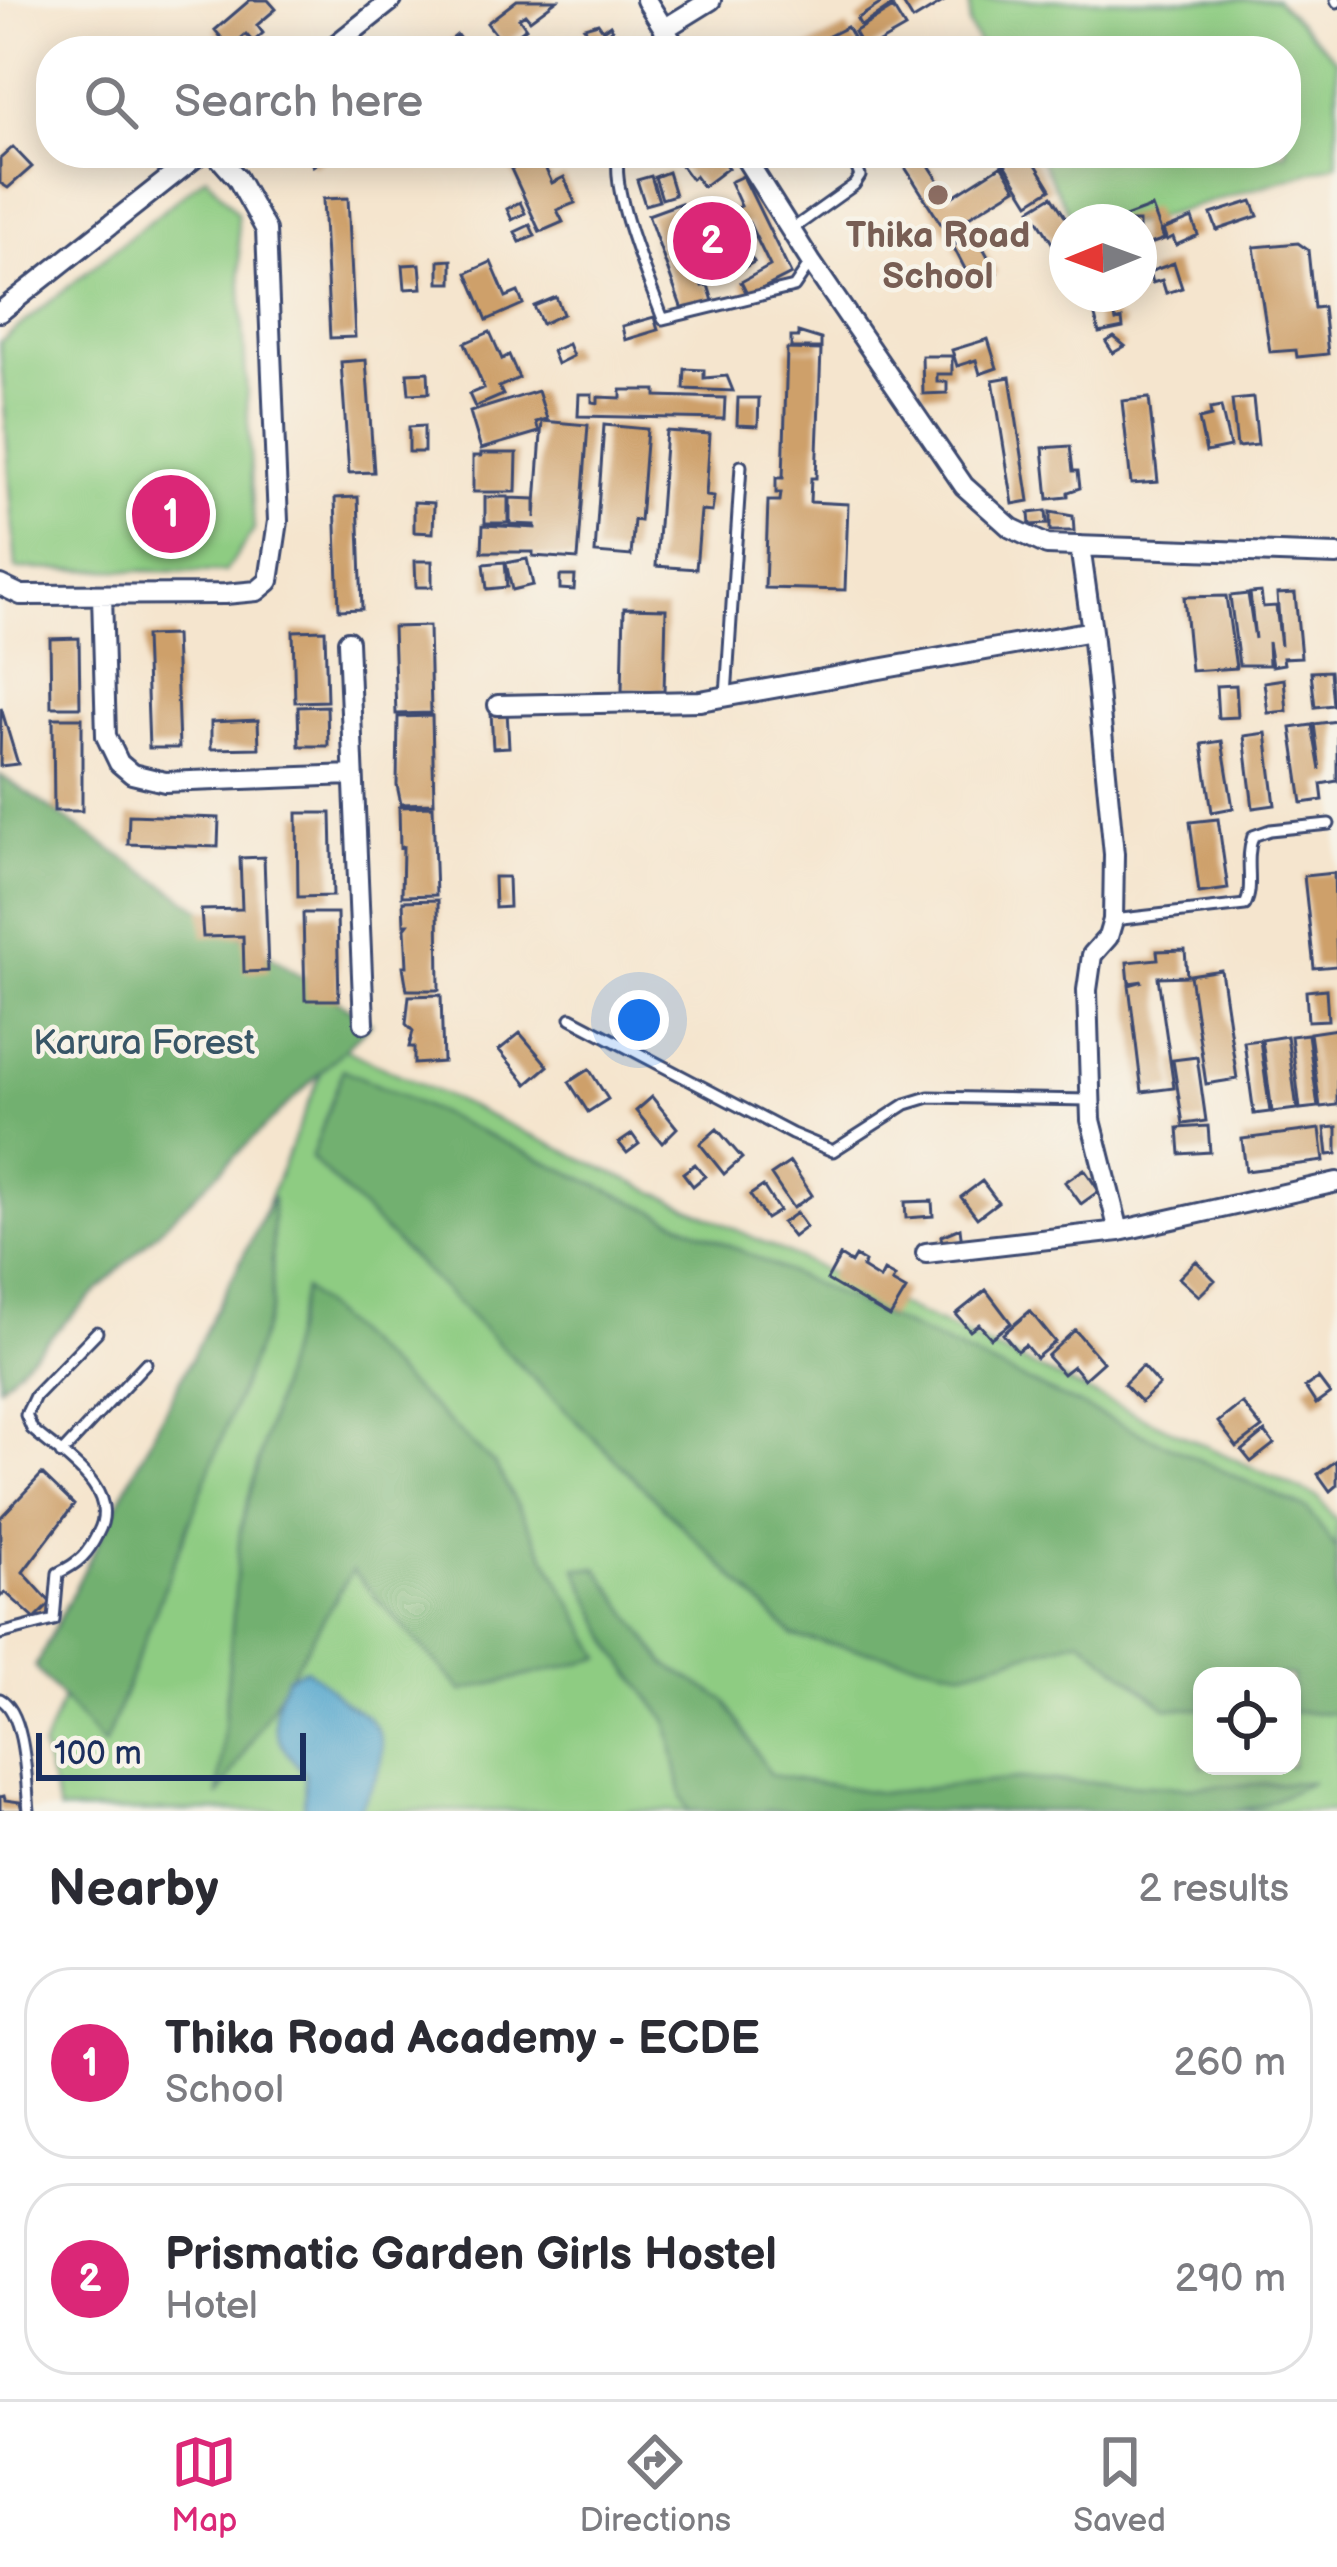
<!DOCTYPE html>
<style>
:root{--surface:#fff;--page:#f2f2f3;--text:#2b2b33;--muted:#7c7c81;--line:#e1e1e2;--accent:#db2777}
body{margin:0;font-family:"Balsamiq Sans",sans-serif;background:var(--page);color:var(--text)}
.controls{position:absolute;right:36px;bottom:36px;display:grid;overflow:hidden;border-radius:24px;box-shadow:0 6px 30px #0003}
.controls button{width:108px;height:108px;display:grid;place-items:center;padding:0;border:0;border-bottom:3px solid var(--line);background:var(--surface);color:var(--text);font:60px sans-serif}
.compass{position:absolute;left:1049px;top:204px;width:108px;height:108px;border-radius:50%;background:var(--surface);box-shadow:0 6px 30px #0003;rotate:269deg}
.scale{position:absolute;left:36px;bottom:30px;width:270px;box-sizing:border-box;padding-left:12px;border:6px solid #1b2f5e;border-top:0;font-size:33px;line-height:42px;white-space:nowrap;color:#1b2f5e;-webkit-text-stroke:9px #f7f3e8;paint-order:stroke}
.you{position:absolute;left:639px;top:1020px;width:42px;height:42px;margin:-30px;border:9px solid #fff;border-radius:50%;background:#1a73e8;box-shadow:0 0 0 18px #1a73e833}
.badge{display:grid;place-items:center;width:78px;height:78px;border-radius:50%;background:var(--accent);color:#fff;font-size:39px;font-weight:700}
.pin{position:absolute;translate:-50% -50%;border:6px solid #fff;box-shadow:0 3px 12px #0006}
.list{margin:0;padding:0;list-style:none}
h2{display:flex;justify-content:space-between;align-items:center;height:156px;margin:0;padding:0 48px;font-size:51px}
h2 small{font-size:39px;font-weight:400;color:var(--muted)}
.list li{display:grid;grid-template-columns:78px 1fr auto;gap:36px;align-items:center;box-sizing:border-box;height:192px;margin:0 24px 24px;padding:0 24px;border:3px solid var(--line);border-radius:48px}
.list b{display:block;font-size:45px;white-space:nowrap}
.list p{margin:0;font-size:39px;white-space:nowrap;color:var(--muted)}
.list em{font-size:39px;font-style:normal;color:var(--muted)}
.icon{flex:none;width:66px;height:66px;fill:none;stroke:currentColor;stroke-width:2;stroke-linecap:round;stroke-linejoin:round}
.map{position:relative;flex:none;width:1337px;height:1811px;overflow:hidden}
.search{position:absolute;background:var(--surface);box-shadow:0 6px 30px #0003;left:36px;right:36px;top:36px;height:132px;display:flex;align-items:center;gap:30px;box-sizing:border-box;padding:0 42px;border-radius:48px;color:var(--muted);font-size:45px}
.sheet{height:588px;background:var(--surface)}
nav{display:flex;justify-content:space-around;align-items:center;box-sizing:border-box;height:168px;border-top:3px solid var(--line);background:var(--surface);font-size:33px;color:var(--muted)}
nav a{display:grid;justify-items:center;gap:6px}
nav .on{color:var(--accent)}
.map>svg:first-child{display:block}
</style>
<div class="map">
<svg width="1337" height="1811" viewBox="0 0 1337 1811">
<rect width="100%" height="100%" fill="#f7f3e8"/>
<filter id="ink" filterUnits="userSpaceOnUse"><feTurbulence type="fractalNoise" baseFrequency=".00833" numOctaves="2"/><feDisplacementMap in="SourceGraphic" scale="24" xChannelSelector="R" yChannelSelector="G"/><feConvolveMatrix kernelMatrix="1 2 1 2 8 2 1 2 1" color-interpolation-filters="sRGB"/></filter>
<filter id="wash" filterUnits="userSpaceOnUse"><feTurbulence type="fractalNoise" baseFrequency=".004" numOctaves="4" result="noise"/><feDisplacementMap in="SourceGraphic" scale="48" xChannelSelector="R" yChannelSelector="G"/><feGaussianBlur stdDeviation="2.7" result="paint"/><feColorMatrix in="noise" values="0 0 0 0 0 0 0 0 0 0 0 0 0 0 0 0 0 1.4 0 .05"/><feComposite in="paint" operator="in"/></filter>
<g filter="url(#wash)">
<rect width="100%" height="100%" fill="#f5e5ce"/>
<path fill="#8ecc82" stroke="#547e70" stroke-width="3" fill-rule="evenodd" d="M970,0h306l61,60v104l-198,59 -65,-1 -37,-69h249v-102h-303l-14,-25z
M206,176l31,37 17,317 -29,42 -209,-3 -16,-227z
M333,1044l986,454 18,23v290h-1278l-17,-62zM1202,1676h90v90h-90z"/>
<path fill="#72b070" stroke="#467067" stroke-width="3" d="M0,775l371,248 -371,363z
M343,1069l964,440 30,40v164l-45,-1v-36h-90v33l-36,-1 -85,-69 -117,32 -171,-35 -482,-478z
M273,1197l-1,110 -168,439 -69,-79z
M304,1289l191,176 107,193 -140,33 -110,-120 -134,226 22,-266z
M576,1568h21l68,96 60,36 45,75 111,18 137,-14 169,8 126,-5 -50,23 -28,6h-546l-7,-14 -14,-75 -52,-69z"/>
<path fill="#50a4cc" stroke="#366a95" stroke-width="3" d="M306,1669c15,9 23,20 36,31 7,6 17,10 24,16 32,28 9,66 -8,95h-54l1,-38c-33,-34 -39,-52 -18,-96z"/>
<g id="blocks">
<path fill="#cea06b" d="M250,0h18l8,9 -19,16 6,8 -10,9 -7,-8 -16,14 -15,-18z
M517,0h40l-27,20 -5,-6 -6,4 7,10 -22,17 -17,-22z
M886,0h14l-39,26 -4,-7z
M901,0h45l-33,20z
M893,8l12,20 -40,23 -11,-19z
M598,23l5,7 7,-5 2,4 -17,13 -11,-15z
M847,27l14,24h-29l-3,-5 1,5h-31z
M457,35l12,16h-32z
M13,147l19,20 -24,21 -8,-5v-24z
M305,153h28l-20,13z
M672,153h45l11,15 -25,19 -8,-11 -4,3z
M896,153h25l29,45 52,-33 14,23 -52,32 7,12 -18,11z
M998,153h31l22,36 -22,14z
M540,156l12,27 12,-6 11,26 -18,7 6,12 -23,10 -29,-63z
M668,172l7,23 -13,4 -7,-22z
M651,176l8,25 -14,4 -8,-25z
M743,176l48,98 -43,22 -7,-14 29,-16 -21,-43 -8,5 -9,-18 9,-4 -11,-24z
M1052,196l15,24v17l-13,9 -23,-37z
M348,198l7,139 -25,1 -7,-139z
M1252,201l6,15 -41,14 -6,-16z
M520,202l5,11 -13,7 -5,-11z
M681,203l5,14 -6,3 8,23 6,-1 6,15 -8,3 10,26 6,-1 5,16 -30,11 -35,-97z
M1152,207l12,32 -25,9v-26h-27z
M731,218l18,26 -4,2 9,16 -14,8 -5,-8 -15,9 -10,-19 11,-6 -9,-17z
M1192,218l6,17 -22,10 -3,-8 -6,3 -4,-10z
M530,225l5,11 -15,6 -5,-10z
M975,233l22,40 -23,13 -21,-40z
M1298,243l10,7 6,58 9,-1 5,47 -31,3 -1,-7 -26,2 -16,-105z
M452,260v23h-13v-22z
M491,262l15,35 12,-5 5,12 -36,16 -20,-47z
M1174,263l8,25 -16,5 -4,-13 -10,3 -3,-11z
M420,264l2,24 -17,1 -2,-24z
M1116,294l3,12 -6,2 3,13 6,-2 1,9 -24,5 -9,-38z
M556,297l7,17 -21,10 -8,-18z
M654,317l4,13 -33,10 -3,-14z
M490,332l12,27 7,-4 10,23 -20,9 4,8 -28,12 -6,-13 15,-6 -19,-45z
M798,332l23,7v9h-30v-11h7z
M1114,337l11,9 -12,7 -7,-11z
M988,339l9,29 -17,6 -4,-14 -19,6 -5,-16z
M568,344l5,12 -16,8 -5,-13z
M787,349l34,1 -5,128h-5l-1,24 38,2 -3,86 -80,-2 3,-87h12l1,-8h-5v-15h7z
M922,356h30v18h-15v8h10v11l-24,1z
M366,360l8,112 -25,1 -8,-111z
M685,369l19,1v8l23,-2 6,15 -49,-2z
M428,372l1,21 -20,1 -2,-21z
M1010,377l19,124 -16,3 -20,-124z
M621,390h35v6l69,2 -1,21 -146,-3 1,-22h13v8l6,1v-6l23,1z
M538,391l9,28 -11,3 3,10 -58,17 -11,-37z
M738,398h21l-1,28 -21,-1z
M1149,398l9,84 -27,2 -9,-83z
M1253,398l5,47 -21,2 -5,-47z
M1221,407l9,40 -24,5 -7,-33 12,-3 -1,-7z
M542,421l46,4 -10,134 -45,-3v-4h-51l1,-27 52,3v-3l-25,-1v-26l25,1v19z
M604,425l43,4 -7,92 -6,-1 -3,36 -36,-3z
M424,426v26h-15v-25z
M666,431l44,3 -4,62 8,1 -2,15 -11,-1 -5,58 -40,-3z
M1070,446l3,25h5l2,17 -12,4v5l-20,2 -5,-51z
M481,453h36l-1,39h-43v-36h8z
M358,497l4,112 -23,1 -4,-112z
M485,497h23v26h-23z
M414,502l20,1 -1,30 -19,-1z
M1046,511l1,13 -17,1 -1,-12z
M1050,512l23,4 1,15h-24z
M527,559l6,26 -21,5 -6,-27z
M415,561h17v26h-16z
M505,562l2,25 -20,2 -3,-25z
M560,576h15l-1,14 -14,-1z
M1261,592l2,15 13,-1 5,40 -4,-52 18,-1 6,64 -18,1 1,6 -12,2 -4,-24 1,23h-30l-9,-69 18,-2 7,45 -5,-46z
M1226,596l10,72 -45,3 -7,-74z
M624,608l42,1 -2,83 -42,-1z
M429,626l2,87 -35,1 -3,-87z
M325,630l2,71 -32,1 -2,-71z
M175,635l4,113h-30l-4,-112z
M79,638l1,69h-29l-1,-68z
M1330,671l3,34 -18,2 -4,-35z
M1284,679l3,32 -19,2 -4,-31z
M1236,685l2,32 -20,1 -2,-32z
M327,706l1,40h-29l-1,-39z
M1,708l17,56 -18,2z
M507,711l2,36 -16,1 -2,-36z
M432,716l2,87 -33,1 -4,-19 1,-68z
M53,718h29v93h-28z
M258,720l1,28 -48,1v-27z
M1337,721v60l-16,3 2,16 -21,3 -11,-75 21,-3 8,45 -6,-46z
M1266,733l9,72 -22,3 -9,-72z
M1222,741l11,67 -21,4 -10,-68z
M433,806l3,89 -34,1 1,-49 -3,1 -1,-41z
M297,813h34l2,83 -35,1z
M129,815l90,3 -1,29 -90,-3z
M1218,819l10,70 -29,4 -9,-71z
M264,857l4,114 -24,1 -1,-36 -40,1 -2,-27 41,-1 -2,-51z
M1334,873l3,93 -23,2 -10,-92z
M494,877h14l1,30 -14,1z
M438,900l1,90h-32l-4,-24h4l-2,-38 3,-4h-4l-1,-23z
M303,913h34l2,87h-34z
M1185,950l2,26 -29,1 16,111 -32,4 -13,-107 14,-4 -14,2 -2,-21 31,-3 -1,-8z
M1221,970l16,109 -31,5 -16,-109z
M1326,989l2,31 -20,1 -2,-30z
M441,995l2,67 -29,2v-17h-5l4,-16 -7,-7 3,-28z
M1337,1029v76l-17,2 -10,-74z
M520,1033l28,33 -21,18 -28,-34z
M1308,1034l10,73 -18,2 -9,-73z
M1287,1036l10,73 -25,3 -10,-72z
M1260,1040l10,72 -16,2 -10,-72z
M1197,1057l9,64 -23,3 -10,-64z
M589,1069l19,30 -20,13 -19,-30z
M652,1097l25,31 -15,15 -26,-32z
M1208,1126l2,26 -30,2 -2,-26z
M1337,1127v27l-9,1 -3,-27z
M717,1129l25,29 -18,16 -24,-30z
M1320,1129l4,32 -78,10 -4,-32z
M632,1134l7,10 -12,9 -8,-10z
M790,1162l22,33 -19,13 -22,-33z
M695,1164l10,12 -12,10 -10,-13z
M1084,1169l15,22 -18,13 -16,-22z
M982,1181l16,21 -21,16 -16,-21z
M763,1186l16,25 -13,8 -16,-24z
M932,1201l1,15 -27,2 -1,-16z
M796,1213l10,14 -13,10 -11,-14z
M960,1228l2,17 -19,3 -2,-12z
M840,1256l11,7 4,-7 10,6 -3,6 18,11 4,-8 11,6 -3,5 14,8 -16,27 -63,-37z
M1196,1261l19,19 -16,16 -20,-18z
M986,1290l25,33 -20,15 -12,-14 -9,7 -14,-17z
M1030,1311l25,31 -19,16 -11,-13 -8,6 -14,-17z
M1075,1330l28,32 -19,17 -11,-13 -10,8 -16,-18z
M1142,1366l17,19 -18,17 -17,-18z
M1318,1378l12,16 -14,10 -11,-17z
M1242,1403l20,25 -25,19 -19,-25z
M1265,1432l9,12 -23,18 -9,-11z
M1337,1460v25l-7,6 -12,-17z
M42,1474l32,31 -51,67 28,31 -16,16 -30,-27 -5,5v-79z
M4,1796l1,4 15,2 2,9h-22v-14z"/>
</g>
</g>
<g filter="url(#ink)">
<use href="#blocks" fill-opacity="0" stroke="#3c4a6f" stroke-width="3"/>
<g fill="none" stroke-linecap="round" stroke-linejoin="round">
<g stroke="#3c4a6f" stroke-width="15">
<path id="service" d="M1336,0l1,2
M620,153c-13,31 30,131 43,166l131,-32 17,-25
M791,230l63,-45 6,-9 -9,-23
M726,696l15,-230
M1113,920l132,-15c10,-18 -1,-44 8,-69l17,-6 59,-6
M571,1018l221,116 41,17 73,-47 23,-7 161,3
M61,1454l85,-91
M0,1634l54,-14 4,-47c21,-10 30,-19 40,-40 24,-44 -36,-77 -66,-104l-6,-14 9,-19 62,-64
M0,1699c26,14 26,83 29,112"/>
</g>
<g stroke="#3c4a6f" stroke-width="24">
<path id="minor" d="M646,0l32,51
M664,29l47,-29
M328,51l64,-51
M742,153l69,109 153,224 47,42 36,17 290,10
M0,312l201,-159
M1080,546l12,85 22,223 -1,66 -5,17 -16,18 -5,35 4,130 28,111
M0,585l21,10 204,-1 32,-3 12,-10 9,-60 -12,-291 -29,-52 -22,-25
M102,595l4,141 13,27 13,11 33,8 187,-7
M348,641l16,382
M498,705l202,-4 392,-70
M926,1253l193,-22 218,-49"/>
</g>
<use href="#service" stroke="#fff" stroke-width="9"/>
<use href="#minor" stroke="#fff" stroke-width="18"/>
</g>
</g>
<circle fill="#8d6e63" stroke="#f7f3e8" stroke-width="4.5" cx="938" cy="195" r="12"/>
<g text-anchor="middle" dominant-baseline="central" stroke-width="9" stroke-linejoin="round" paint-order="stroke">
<g font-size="36" font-weight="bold" fill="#785e54" stroke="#f7f3e8">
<text x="938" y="236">Thika Road<tspan x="938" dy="41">School</tspan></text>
</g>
<g font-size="36" fill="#385667" stroke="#f7f3e8">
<text x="144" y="1043">Karura Forest</text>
</g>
</g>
</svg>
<div class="controls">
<button><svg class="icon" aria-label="locate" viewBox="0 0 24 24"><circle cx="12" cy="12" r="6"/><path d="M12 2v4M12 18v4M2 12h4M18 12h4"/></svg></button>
</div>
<svg class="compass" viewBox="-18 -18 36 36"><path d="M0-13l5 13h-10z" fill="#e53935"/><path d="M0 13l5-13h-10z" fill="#7c7c81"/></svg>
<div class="scale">100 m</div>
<div class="you"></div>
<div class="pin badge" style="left:171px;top:514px">1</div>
<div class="pin badge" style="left:712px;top:241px">2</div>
<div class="search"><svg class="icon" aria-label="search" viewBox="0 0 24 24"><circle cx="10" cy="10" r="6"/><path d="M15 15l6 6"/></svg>Search here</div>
</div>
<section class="sheet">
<h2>Nearby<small>2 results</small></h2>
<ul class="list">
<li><span class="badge">1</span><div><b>Thika Road Academy - ECDE</b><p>School</p></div><em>260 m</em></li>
<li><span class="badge">2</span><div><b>Prismatic Garden Girls Hostel</b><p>Hotel</p></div><em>290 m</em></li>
</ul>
</section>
<nav>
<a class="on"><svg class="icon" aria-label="map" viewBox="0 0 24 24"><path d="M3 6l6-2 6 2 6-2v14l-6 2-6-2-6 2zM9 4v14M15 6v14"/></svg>Map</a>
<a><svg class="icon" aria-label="directions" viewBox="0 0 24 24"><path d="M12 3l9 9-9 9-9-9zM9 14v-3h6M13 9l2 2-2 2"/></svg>Directions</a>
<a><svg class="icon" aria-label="saved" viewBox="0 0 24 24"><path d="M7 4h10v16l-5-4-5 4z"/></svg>Saved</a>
</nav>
